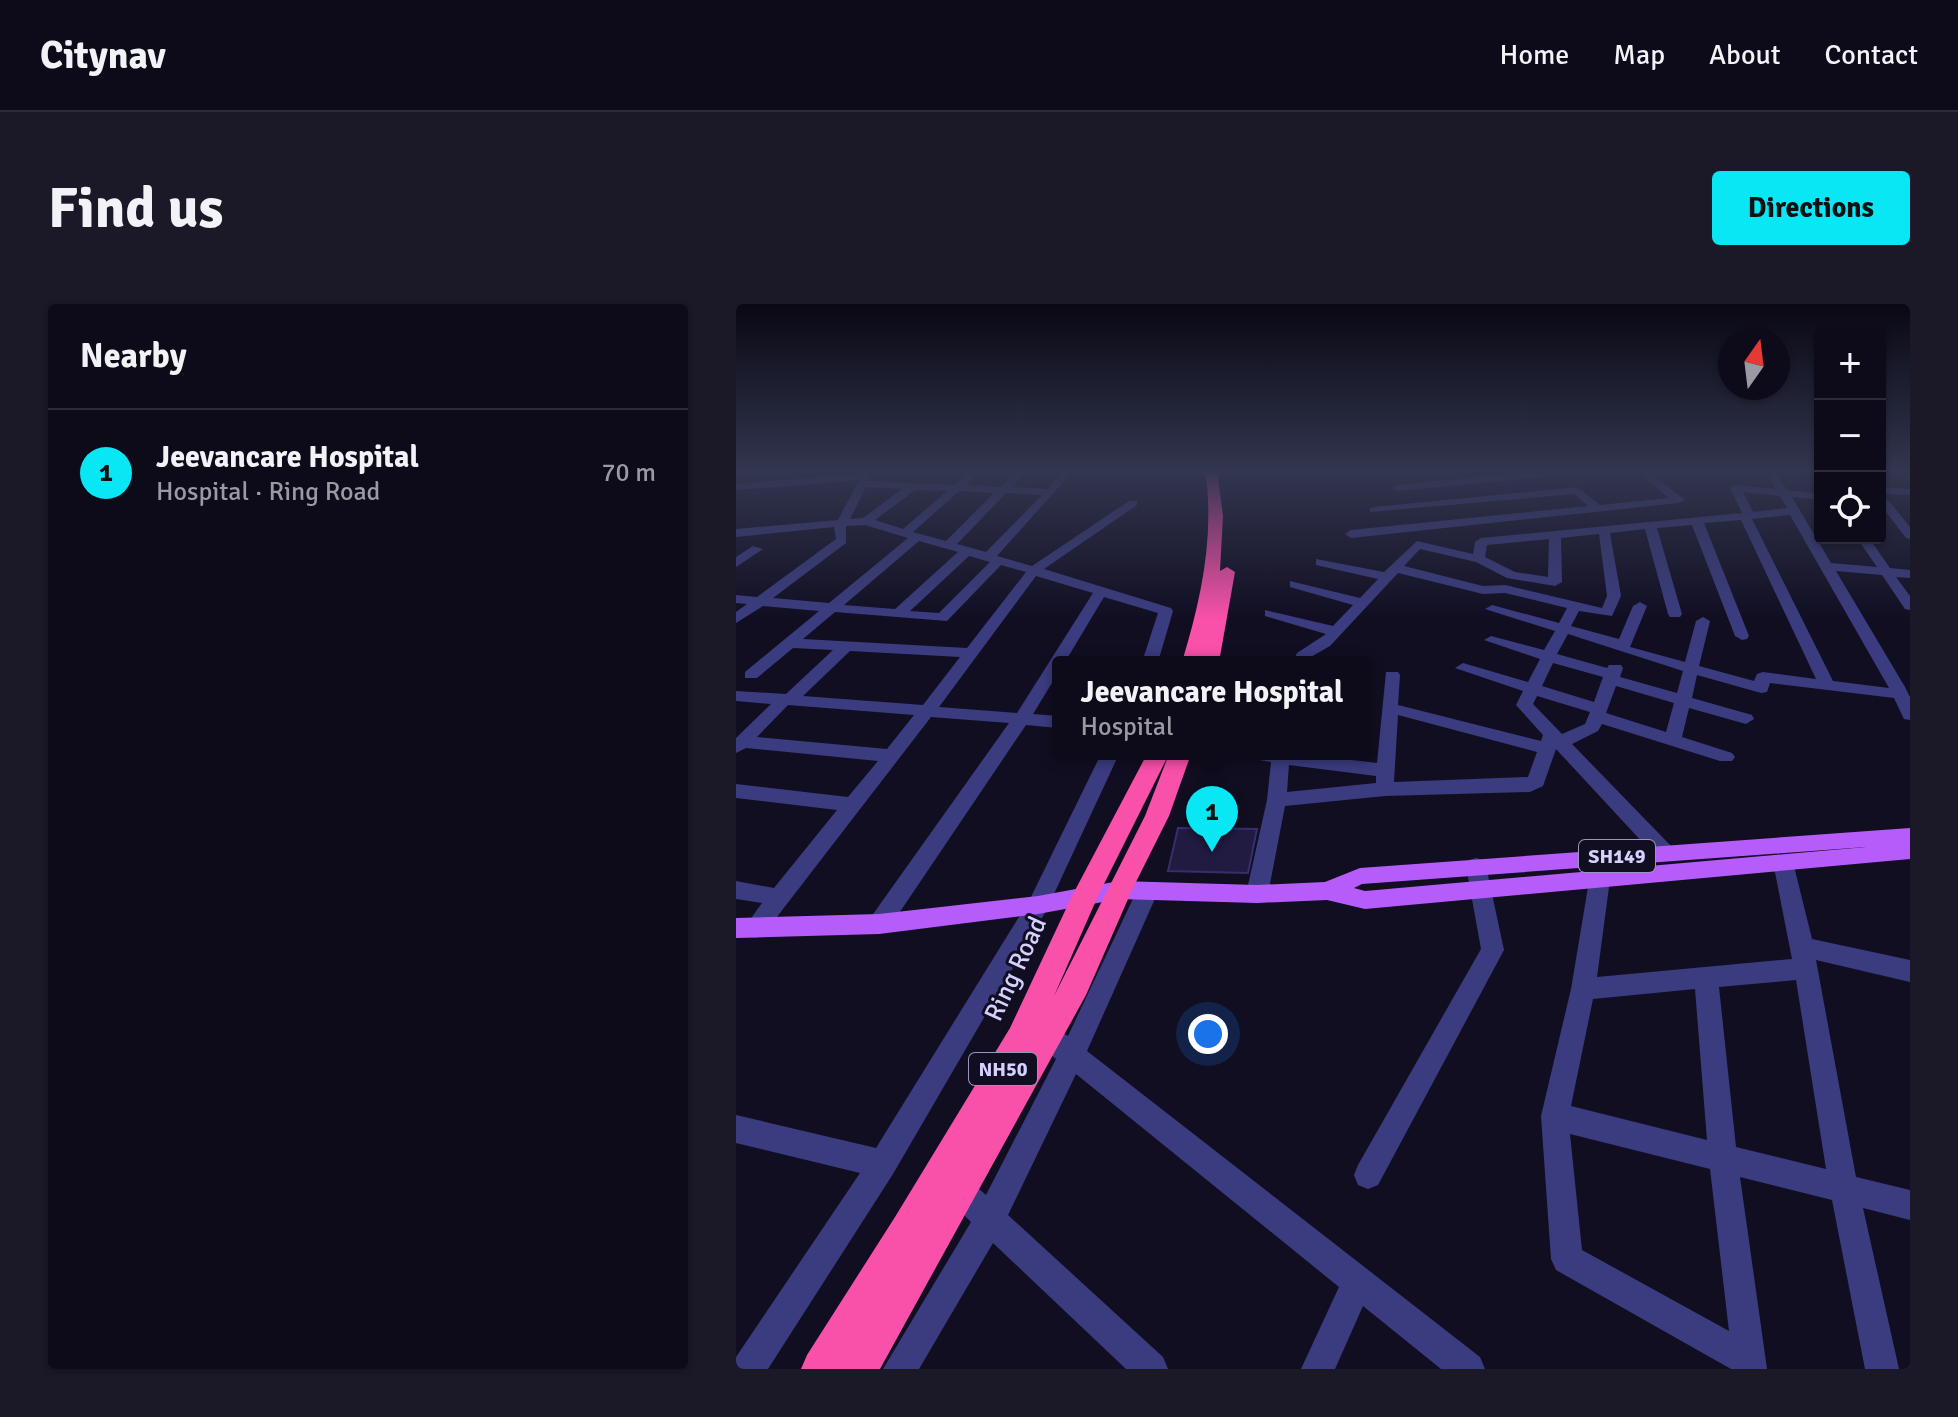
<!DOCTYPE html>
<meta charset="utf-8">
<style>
:root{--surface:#0d0a1a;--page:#1b1827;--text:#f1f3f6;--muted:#9a9aa2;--line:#2d2b39;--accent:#08e7f3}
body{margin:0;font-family:Signika,sans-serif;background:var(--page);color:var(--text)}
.controls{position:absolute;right:24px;top:24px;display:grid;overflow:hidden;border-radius:8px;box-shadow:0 2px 6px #0004}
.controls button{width:72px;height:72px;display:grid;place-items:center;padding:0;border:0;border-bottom:2px solid var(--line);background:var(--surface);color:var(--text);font:40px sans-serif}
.compass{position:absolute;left:982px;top:24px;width:72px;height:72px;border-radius:50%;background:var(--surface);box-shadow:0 2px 6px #0004;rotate:14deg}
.you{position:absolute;left:472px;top:730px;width:28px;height:28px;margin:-20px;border:6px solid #fff;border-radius:50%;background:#1a73e8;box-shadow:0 0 0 12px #1a73e833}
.badge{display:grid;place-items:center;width:52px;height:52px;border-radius:50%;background:var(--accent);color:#111;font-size:26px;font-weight:700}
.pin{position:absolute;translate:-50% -66px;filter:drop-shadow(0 2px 4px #0008)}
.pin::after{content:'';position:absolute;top:42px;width:28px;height:24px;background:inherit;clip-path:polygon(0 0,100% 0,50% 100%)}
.popup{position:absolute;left:316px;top:352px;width:320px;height:104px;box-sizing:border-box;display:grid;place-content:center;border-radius:8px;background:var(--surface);filter:drop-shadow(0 2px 6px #0005);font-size:26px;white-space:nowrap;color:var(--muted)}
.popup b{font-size:30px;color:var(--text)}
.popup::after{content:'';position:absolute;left:50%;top:100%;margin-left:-16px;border:16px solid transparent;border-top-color:var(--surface)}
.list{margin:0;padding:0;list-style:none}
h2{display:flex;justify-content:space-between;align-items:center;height:104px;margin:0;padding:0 32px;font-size:34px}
h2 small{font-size:26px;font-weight:400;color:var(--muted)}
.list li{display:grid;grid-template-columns:52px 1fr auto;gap:24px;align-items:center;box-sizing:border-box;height:128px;padding:0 32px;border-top:2px solid var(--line)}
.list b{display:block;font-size:30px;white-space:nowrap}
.list p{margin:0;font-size:26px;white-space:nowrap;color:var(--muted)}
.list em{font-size:26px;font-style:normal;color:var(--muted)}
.icon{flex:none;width:44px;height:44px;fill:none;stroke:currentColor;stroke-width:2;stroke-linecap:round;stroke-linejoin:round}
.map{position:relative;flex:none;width:1174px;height:1065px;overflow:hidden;border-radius:8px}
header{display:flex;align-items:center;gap:48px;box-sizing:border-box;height:112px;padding:0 40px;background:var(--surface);border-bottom:2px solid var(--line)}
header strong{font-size:38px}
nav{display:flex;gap:44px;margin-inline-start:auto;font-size:28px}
.intro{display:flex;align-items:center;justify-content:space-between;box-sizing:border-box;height:192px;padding:0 48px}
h1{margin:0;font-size:56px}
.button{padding:20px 36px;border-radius:8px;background:var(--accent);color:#111;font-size:28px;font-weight:700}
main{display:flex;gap:48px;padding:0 48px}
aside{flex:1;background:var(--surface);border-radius:8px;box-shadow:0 2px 6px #0004}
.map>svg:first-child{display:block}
</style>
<header>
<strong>Citynav</strong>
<nav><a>Home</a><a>Map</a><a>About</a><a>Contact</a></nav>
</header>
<div class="intro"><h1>Find us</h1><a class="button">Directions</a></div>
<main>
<aside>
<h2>Nearby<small></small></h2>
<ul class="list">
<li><span class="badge">1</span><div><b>Jeevancare Hospital</b><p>Hospital · Ring Road</p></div><em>70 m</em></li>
</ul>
</aside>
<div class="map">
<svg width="1174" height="1065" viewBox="0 0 1174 1065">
<rect width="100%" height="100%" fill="#110e22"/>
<path fill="#211b42" stroke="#372e6e" stroke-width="2" d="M442,524l79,1 -9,44 -80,-2z"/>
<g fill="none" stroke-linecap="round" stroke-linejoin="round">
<path fill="#3b3c80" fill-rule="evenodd" d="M169,166h39l-38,6 -5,-3z
M235,166h11l-16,15 34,2 17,-17h11l-16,17 36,2 15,-19h11l-77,86 35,10 97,-65h8v4l-93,64 127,39 2,3 -15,51h-16l16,-49 -54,-16 -39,65h-7v11l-25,41 25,2v12l-32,-3 -139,206 -8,3 -8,-3 -3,-7 3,-7 138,-194 -78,-6 -168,218 -8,3 -8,-3 -3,-7 18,-25 -26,-4v-18l38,7 63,-78 -101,-12v-14l112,13 30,-36 -132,-13 -10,5v-15l35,-34 -35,-3v-10l50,3 47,-44 -40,-2 -36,30h-12v-6l74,-61 -56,-5 -27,17v-11l11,-8 -11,-1v-8l21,2 79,-58 -2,-12 -98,10v-8l102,-9 21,-40 -123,10v-6l130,-11 5,3 -2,5 85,4zM130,183l36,2 -39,29 -13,1zM179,186l32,1 -44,38 -28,-9zM223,187l35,2 -48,48 -33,-9zM270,189l36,2 -56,57 -29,-8zM129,221l43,13 -79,65 -56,-5 73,-55v-17zM183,237l39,11 -63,57 -51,-4zM233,252l21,6 -51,51 -29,-2zM265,261l25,7 -59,76 -164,-9 32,-27 112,9zM300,272l57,17 -76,120 -78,-6zM114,347l110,6 -37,48 -120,-9zM52,401l126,10 -27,34 -130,-12z
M379,166h101v1l-5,3 -91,-1z
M813,166h39l-5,3 -186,18 -5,-3 5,-3z
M899,166h12l38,30 -6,3 -328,35 -6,-4 6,-4 237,-24 -14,-12 -204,18v-4l4,-1 203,-20 23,18 69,-7z
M1029,166h10l12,20 33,4v6l-28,-3 39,66 46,4 -20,-29h12l21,30 20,2v8l-14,-1 14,19v14l-5,-1 -23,-34 -46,-4 69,116 5,10v23l-6,-1 -10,-21 -124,-15 -3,9 -6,1 -64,-18 -5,23 60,17 2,4 -8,5 -57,-16 -7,29 50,16 3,4 -3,4h-12l-118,-37 -4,7 -26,13 100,103 3,6 -3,6h-14l-102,-110 -13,37 -13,6 -145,4 -100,10 -17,88 -3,6 -8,3 -8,-3 -3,-6 21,-94 4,-38 -24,-4 -3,-4h58l75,9 9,-91h12l2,3 -2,30 143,36 2,-6 -27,-30 7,-14 -68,-23 8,-5 65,19 12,-23 -56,-19 7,-4 53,14 11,-19 -70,-22 7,-4 67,18 8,-15 -62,-15 -22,1 -85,-21 -68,73 -21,12v4h-16l4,-9 29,-19 -61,-18v-6l68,16 20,-21 -63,-18v-6l70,17 18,-19 -62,-14v-6l68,13 33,-31 56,13 2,-12 6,-4 261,-25 -12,-25 5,-3 41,4zM1007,188l37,4 7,12 -34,4zM1054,211l99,173 -56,-7 -81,-162zM1005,216l75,159 -53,-7 -6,2 -3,7 -55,-15 11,-45 -7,-4 -7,4 -11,41 -55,-15 17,-41 -7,-4 -7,4 -14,33 -48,-13 8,-15 33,5 9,-20 -11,-63 35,-4 23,85 2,3h10l2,-3 -25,-86 35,-3 43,111 7,4 5,-1 2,-3 -45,-113zM863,230l8,62 -5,12 -97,-23 -22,1 -79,-20 16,-17 56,13 31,16 48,8 7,-4 -1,-44zM813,235l-1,38 -33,-5 -30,-15 2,-12zM832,330l115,37 -6,22 -57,-16 3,-9 -2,-3h-12l-2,3 -50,-14zM817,359l50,14 -9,25 -52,-16zM880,382l58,17 -8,29 -60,-19zM801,392l53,16 -5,12 -23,10 -29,-30zM662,411l139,37 -9,25 -134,5zM553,461l87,11v7l-89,9z
M1078,166h6v5l-4,-1z
M1160,166h11l3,12z
M1144,183l30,2v6l-27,-1 27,33v12l-4,-1 -26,-34z
M17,242l10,3 -27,18v-10z
M365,450h18l-73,157 -153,263 -125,195h-32v-12l124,-184 -124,-30v-28l140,33 154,-249z
M867,545l7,2 3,6 -16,120 195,-18 -19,-97 3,-6h14l3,6 19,77 98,21v22l-94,-22 40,217 54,13v30l-47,-12 36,161h-34l-33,-169 -92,-23 27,192h-36l-175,-99 -5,-11 -10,-143 30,-127 22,-132 3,-6zM1060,676l30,189 -90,-22 -17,-160zM959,685l12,151 -136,-34 22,-107zM834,830l140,35 19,162 -147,-81z
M740,554l7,2 3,6 18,84 -126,235 -10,4 -10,-4 -4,-10 4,-10 123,-216 -15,-83 3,-6z
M411,579l8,3 3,6 -71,159 393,306 5,12h-44l-78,-63 -28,63h-34l38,-82 -263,-213 -68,141 155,142 5,12h-42l-133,-126 -74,126h-36l88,-147 -20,-20 -5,-10 5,-10 10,-5 10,5 15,13 70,-136 -17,-14 -4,-9 4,-9 9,-3 20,12 71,-150z"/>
<path fill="#b65cfa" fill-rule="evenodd" d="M1174,524v31l-545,50 -38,-9 -70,3 -138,-4 -81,15 -159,20 -143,4v-20l143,-4 159,-18 81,-15 138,4 68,-3 35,-14zM1130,543l-501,44 -11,-3 8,-4z"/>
<path fill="#f950aa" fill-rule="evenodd" d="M469,166h12l6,46 -3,55 7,-4 8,5 -16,90h-18l1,-7 -2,7h-18c19,-63 33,-126 23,-192z
M411,450h22l-71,142 -44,100 91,-180 24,-62h22l-22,62 -37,74 -46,105 -206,374h-79l6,-14 88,-138 115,-189 62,-132z"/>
</g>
<linearGradient id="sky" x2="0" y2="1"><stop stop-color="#090813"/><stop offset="0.53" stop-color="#32364f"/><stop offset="1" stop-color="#32364f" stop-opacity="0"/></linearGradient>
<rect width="1174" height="315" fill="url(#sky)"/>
<g text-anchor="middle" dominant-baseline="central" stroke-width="6" stroke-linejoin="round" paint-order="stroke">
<g fill="#110e22" stroke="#9a96bc" stroke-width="2">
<rect x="843" y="536" width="76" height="32" rx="6"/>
<rect x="233" y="749" width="68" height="32" rx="6"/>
</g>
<g font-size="20" font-weight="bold" fill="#d4d1fe">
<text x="881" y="552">SH149</text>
<text x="267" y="765">NH50</text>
</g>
<g font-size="26" fill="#d4d1fe" stroke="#110e22">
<text transform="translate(280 665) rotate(-65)">Ring Road</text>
</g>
</g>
</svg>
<div class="controls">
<button>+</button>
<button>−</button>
<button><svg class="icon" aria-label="locate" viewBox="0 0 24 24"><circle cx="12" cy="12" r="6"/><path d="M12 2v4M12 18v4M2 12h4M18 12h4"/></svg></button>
</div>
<svg class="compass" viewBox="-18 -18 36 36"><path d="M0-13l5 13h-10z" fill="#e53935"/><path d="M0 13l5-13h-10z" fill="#9a9aa2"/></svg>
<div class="you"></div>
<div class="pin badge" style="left:476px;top:548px">1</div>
<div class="popup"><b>Jeevancare Hospital</b>Hospital</div>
</div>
</main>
